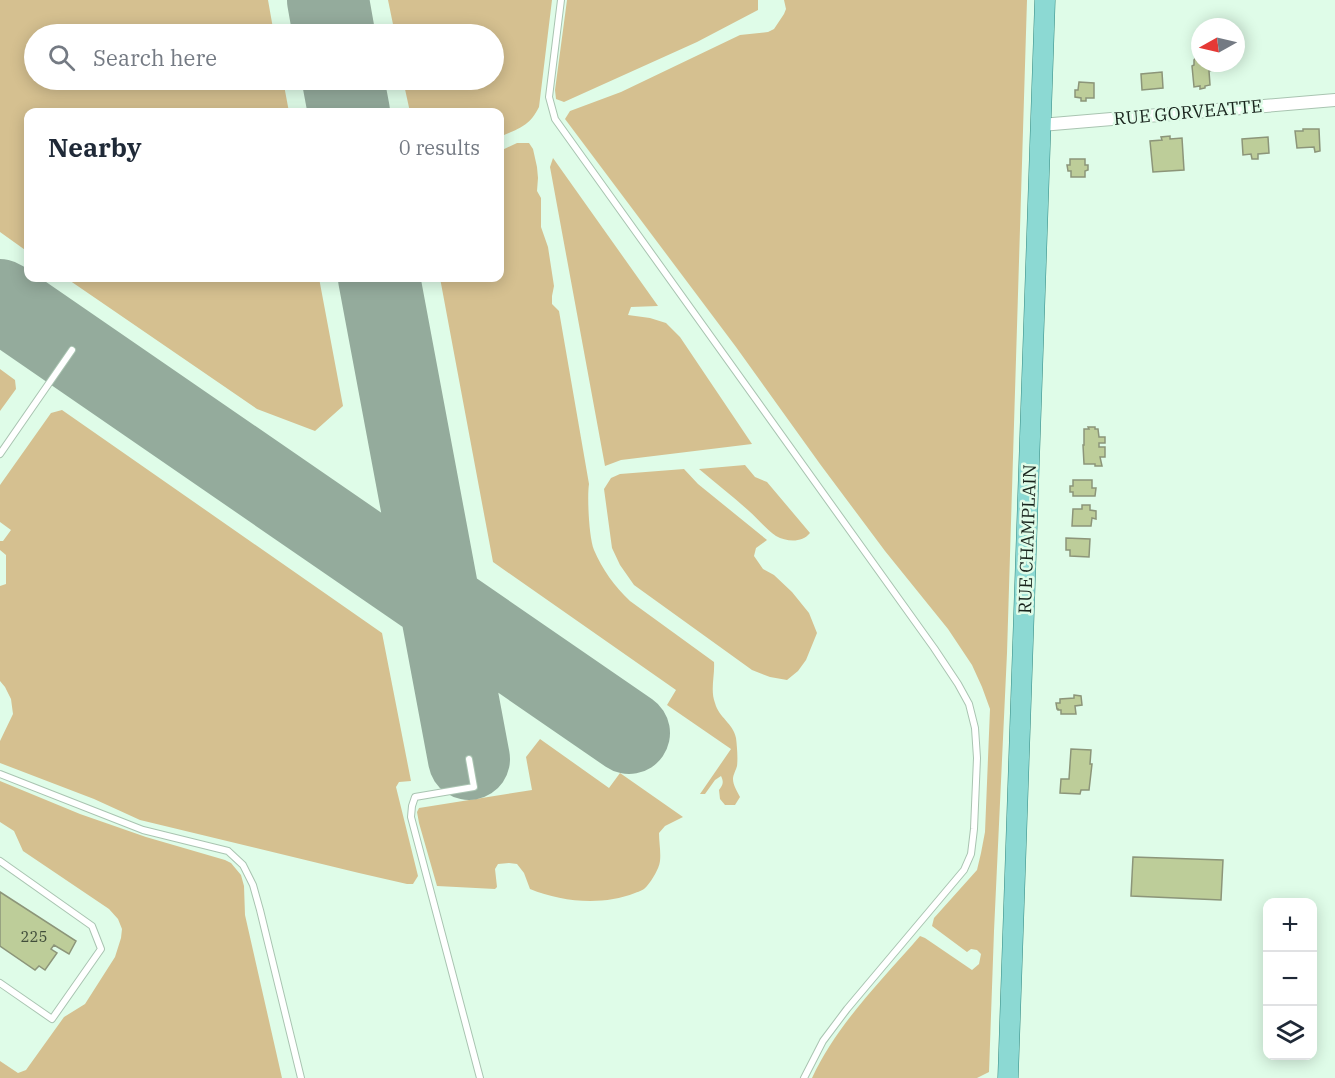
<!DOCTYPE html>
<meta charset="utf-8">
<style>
:root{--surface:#fff;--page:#f2f2f3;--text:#1f2937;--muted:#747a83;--line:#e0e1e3}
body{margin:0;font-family:"IBM Plex Serif",serif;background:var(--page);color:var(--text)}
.controls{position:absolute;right:18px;bottom:18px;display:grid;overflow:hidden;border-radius:12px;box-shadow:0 3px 15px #0003}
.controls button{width:54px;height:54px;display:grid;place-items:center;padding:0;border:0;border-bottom:2px solid var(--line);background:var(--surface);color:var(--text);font:30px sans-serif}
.compass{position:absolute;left:1191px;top:18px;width:54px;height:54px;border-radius:50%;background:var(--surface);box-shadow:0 3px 15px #0003;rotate:262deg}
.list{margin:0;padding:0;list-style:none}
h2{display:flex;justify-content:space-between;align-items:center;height:78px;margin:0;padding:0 24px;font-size:26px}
h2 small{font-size:20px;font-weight:400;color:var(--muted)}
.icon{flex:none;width:33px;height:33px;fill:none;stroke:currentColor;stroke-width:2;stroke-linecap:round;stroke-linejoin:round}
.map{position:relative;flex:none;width:1335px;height:1078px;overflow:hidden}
.search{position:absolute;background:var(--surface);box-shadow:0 3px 15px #0003;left:24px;top:24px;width:480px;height:66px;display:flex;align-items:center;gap:15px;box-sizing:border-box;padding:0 21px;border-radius:33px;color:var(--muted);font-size:22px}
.panel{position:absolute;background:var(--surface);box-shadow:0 3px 15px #0003;left:24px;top:108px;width:480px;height:174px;border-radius:12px}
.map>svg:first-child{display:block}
</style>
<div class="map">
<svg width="1335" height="1078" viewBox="0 0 1335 1078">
<rect width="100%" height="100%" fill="#dffce8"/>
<path fill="#d5c090" d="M0,0h268l6,34h-240v46h249l6,32h-261v140l-28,-20z
M388,0h164l-13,107c-10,20 -20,21 -39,30v-25h-90l-7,-32h91v-46h-99z
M567,0h191v10l-61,32 -133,60 -8,-3 -1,-9z
M784,0h243l-20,653 -13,278 -5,141 -12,6h-165c25,-54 69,-97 108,-142l5,2 47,32 7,-6 2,-10 -4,-4 -6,-1 -4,3 -35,-26 2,-8 43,-48 4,-17 4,-21 5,-123 -8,-22 -10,-22 -24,-36 -63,-78 -65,-87 -84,-117 -171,-228 5,-8 51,-19 119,-57 28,-3 6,-3 10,-15 2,-5z
M517,143h12l4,6 4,18 1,11 -1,13 4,7v29l7,20 6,39 -2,10v8l7,7 30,173c-2,13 0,54 5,66 8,19 21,37 36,51l84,61c1,13 -4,28 1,41 4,15 18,20 21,35 1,8 2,20 1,28 -1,4 -4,9 -4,13 0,6 4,12 7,18l-5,8h-10l-5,-6 -1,-9c4,-5 5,-8 2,-14l-6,4 -10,14h-5l31,-45 -64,-44 9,-15 -183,-128 -53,-284h60v-127z
M553,158l105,148 -27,1 -3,8 22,3 16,5 14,14 72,107 -131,16 -16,6 -55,-299z
M66,278h253l24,128 -28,25 -58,-22z
M0,369l15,11 1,9 -16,22z
M62,410l320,223 29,148 -12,1 -3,5 22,89 -5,8h-6l-48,-11 -219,-53 -46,-21 -94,-36v-22l13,-27 -2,-15 -6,-12 -5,-6v-95l6,-2v-29l-6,-5v-9h3l8,-11 -11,-8v-37l51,-72z
M745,465l10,12 12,5 43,51c-8,10 -23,9 -34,3 -10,-7 -18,-17 -27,-25 -17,-15 -33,-28 -50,-42z
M684,469l14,15 69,56 -11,8 -2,8 9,13 11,6 18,17 17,21 8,20 -11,27 -8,11 -11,9 -17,-3 -18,-7 -118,-85 -14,-20 -8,-17 -8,-59 7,-11 9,-4z
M540,739l69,49 11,-15 63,44 -18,9 -6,7c0,9 2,19 1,28 -1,8 -8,19 -13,25 -3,4 -7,5 -12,7 -33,13 -73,9 -105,-4l-6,-16 -7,-9 -8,-1 -11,1 -3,5 2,18 -2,2 -58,-3 -18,-63 -2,-11 2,-4 113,-18 -6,-33z
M0,781l80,33 66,23 79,23 6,3 10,12 3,11 1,29 37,163h-282v-17l18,12 8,-3 38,-53 21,-13 30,-47 6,-19 1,-9 -4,-10 -9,-10 -86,-58 -9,-20 -14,-9z"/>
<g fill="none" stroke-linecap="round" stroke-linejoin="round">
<path stroke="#94ab9c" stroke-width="82" d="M328,0l6,34
M343,80l6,32
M379,278l90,481
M0,300l629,433"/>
</g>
<path fill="#bdcd99" stroke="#8c9579" stroke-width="1.5" d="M1200,56v7h12l1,7 -4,1 1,14 -5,1v2l-5,1v-3l-6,1 -2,-21 2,-1v-5l2,-3z
M1162,72l1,16 -21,2 -1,-16z
M1079,82l15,1v15h-8v3h-5v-3l-6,-1v-7h3z
M1303,129h16l1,22 -5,1 -1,-5 -17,1 -2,-17h8z
M1170,136v3l12,-1 2,32 -31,2 -3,-31 12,-1 -1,-3z
M1268,137l1,16 -11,1v5h-6l-1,-5 -8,1 -1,-16z
M1070,159h15v6h3v5l-3,1v6h-14v-6h-3l-1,-6h3z
M1088,427h7v2h3l1,8h6v6h-6v4h6v10h-5l2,9h-7v-2h-11l-1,-19h1v-16h5z
M1073,480h19v8h4l-1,8h-22v-4h-3v-6h3z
M1082,505h8v5l6,1v8l-4,-1 -1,8h-19l1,-17h9z
M1066,538l24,1 -1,18 -19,-1v-6h-4z
M1074,695l7,1 1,9 -7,1 1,8h-15v-4h-3v-1h-1l-1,-6h4v-4l14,-1z
M1071,749l20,1 -1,14h2l-3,26h-8l-1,4 -20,-1 1,-14h8z
M1133,857l90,3 -2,40 -90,-4z
M0,892l76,49 -7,13 -15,-9 -3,4 6,4 -12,17 -6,-4 -4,4 -35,-24z"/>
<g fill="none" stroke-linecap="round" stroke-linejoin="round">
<g stroke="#a9c4b1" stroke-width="8">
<path id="lane" d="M561,0l-12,97 6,22 379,529 24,36 11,20 6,24 2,30 -3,71 -3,25 -7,16 -117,139 -24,32 -19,37
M0,454l72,-104
M469,759l5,28 -59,10 -3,9 -1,11 69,261
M0,774l143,56 85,21 15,14 10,20 7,25 41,168
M0,861l92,65 9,23 -49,70 -52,-36"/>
</g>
<g stroke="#a9c4b1" stroke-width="14">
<path id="street" d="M1041,125l294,-25"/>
</g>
<g stroke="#328880" stroke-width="21">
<path id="primary" d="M1008,1078l37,-1078"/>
</g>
<use href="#lane" stroke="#fff" stroke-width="6"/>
<use href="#street" stroke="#fff" stroke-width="12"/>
<use href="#primary" stroke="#8cd9d3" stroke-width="20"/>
</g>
<g text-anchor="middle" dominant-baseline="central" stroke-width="5" stroke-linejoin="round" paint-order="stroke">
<g font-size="15" fill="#414e3b">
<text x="34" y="936">225</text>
</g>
<g font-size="18" fill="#18231c" stroke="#dffce8">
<text transform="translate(1188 112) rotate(-5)">RUE GORVEATTE</text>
<text transform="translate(1027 539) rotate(-88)">RUE CHAMPLAIN</text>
</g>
</g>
</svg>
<div class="controls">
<button>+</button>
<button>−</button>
<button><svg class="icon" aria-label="layers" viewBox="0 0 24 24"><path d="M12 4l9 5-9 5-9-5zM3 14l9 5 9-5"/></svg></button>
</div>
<svg class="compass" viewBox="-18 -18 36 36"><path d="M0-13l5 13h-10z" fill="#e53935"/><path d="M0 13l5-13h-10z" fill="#747a83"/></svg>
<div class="search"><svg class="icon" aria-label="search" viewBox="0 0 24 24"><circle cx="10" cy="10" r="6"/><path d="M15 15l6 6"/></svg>Search here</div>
<section class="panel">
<h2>Nearby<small>0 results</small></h2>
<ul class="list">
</ul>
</section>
</div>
